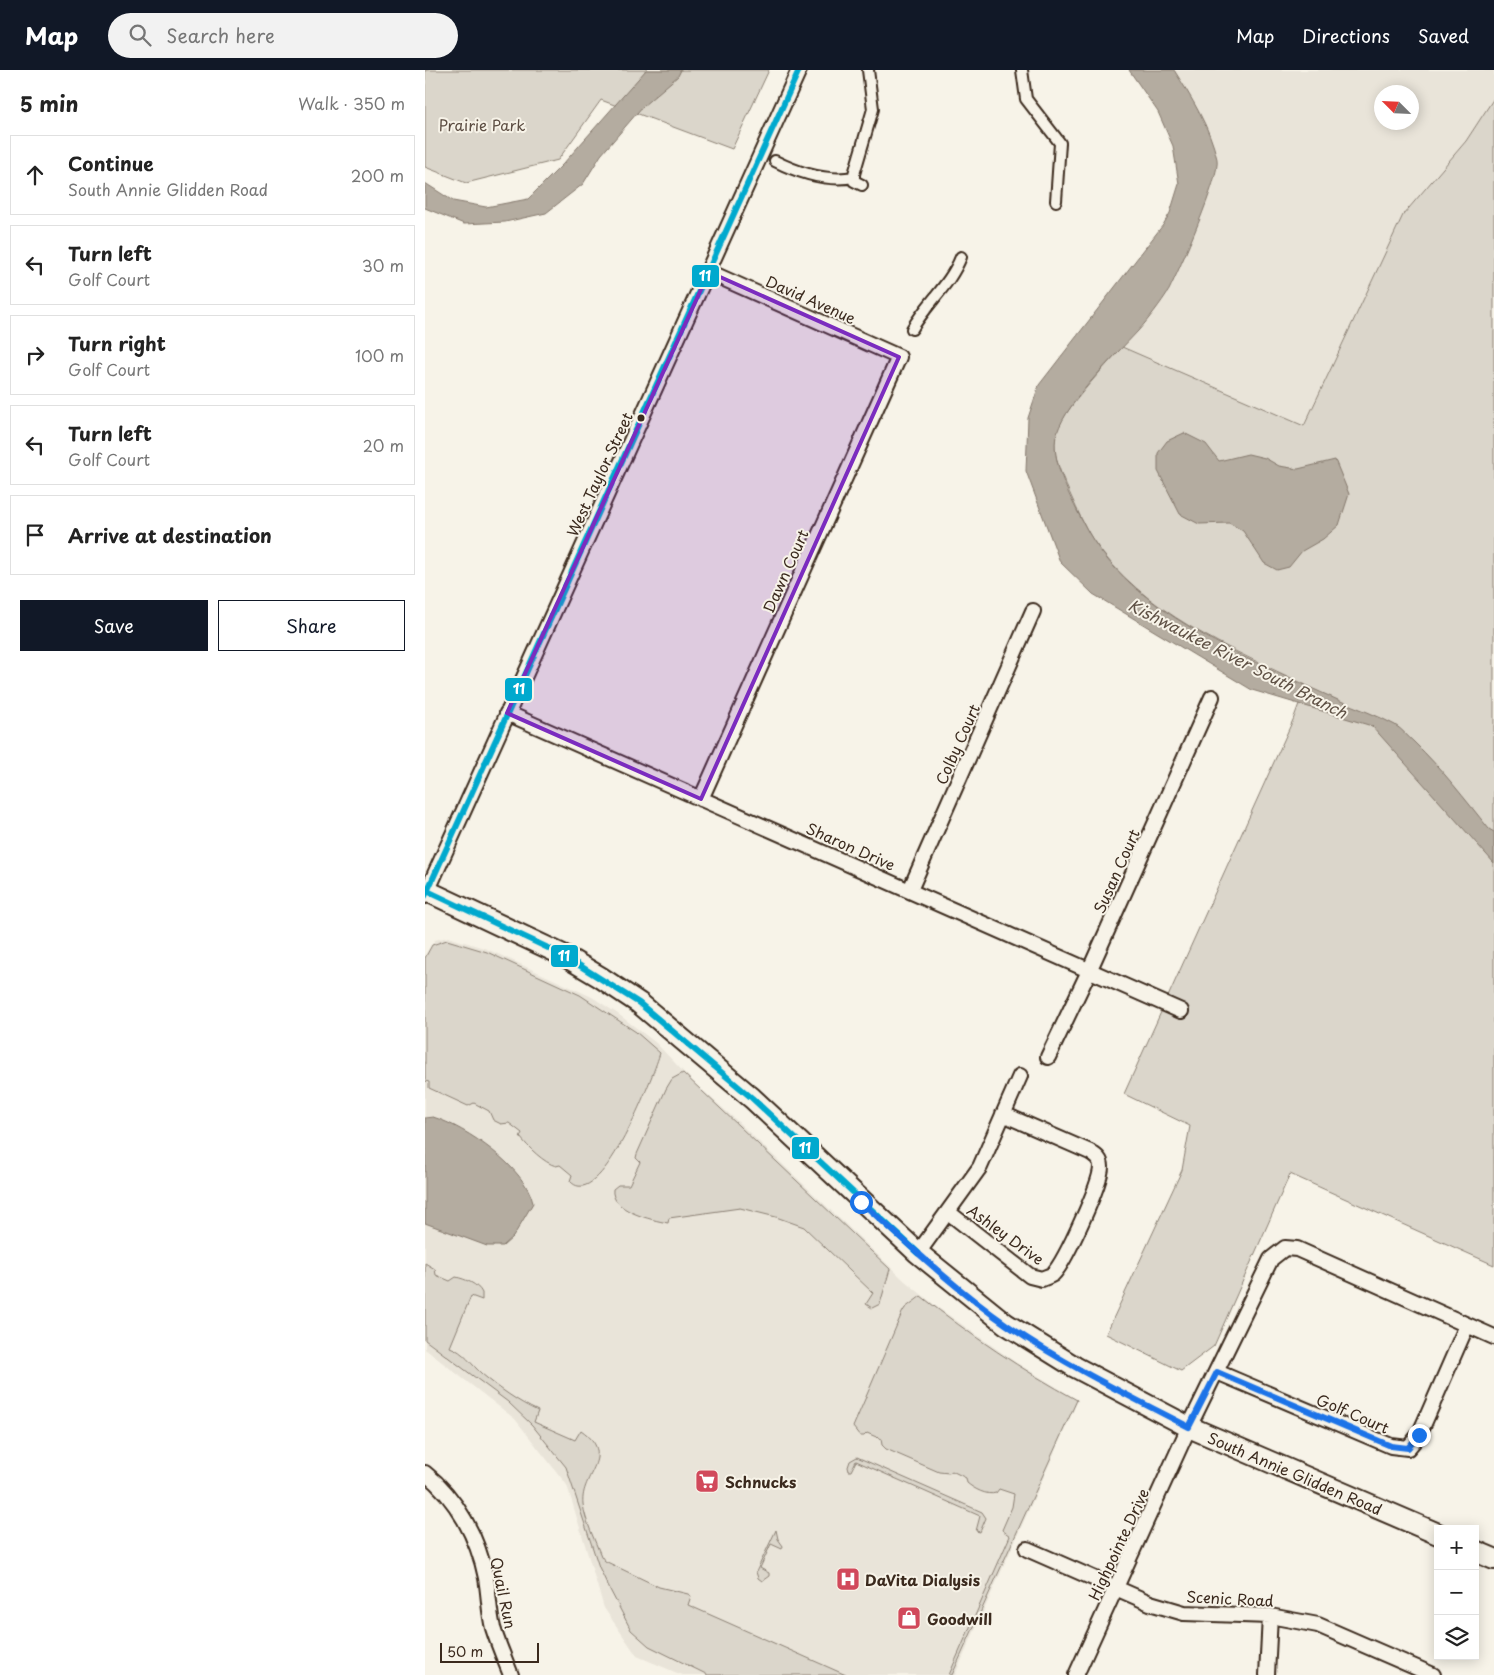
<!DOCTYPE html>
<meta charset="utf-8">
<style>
:root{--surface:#fff;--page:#f2f2f2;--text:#222;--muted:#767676;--line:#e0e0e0;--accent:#111827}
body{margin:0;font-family:"Playpen Sans",sans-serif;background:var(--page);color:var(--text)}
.controls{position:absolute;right:15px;bottom:15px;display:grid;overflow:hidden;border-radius:0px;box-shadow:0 2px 12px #0003}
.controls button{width:45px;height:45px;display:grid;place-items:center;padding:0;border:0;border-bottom:1px solid var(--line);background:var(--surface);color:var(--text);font:25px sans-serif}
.compass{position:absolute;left:949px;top:15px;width:45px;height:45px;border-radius:50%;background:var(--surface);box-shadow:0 2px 12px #0003;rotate:294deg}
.scale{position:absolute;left:15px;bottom:12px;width:99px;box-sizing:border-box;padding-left:5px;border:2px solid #3b2a1e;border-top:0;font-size:14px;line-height:18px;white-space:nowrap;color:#3b2a1e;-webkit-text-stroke:4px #f7f3e8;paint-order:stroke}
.stop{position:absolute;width:15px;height:15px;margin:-11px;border:4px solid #1a73e8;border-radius:50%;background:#fff}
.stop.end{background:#1a73e8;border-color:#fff;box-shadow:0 1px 5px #0008}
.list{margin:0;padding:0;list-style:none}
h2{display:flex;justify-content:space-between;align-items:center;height:65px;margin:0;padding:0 20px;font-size:21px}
h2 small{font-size:16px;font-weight:400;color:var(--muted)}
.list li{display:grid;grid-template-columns:32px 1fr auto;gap:15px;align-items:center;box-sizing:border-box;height:80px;margin:0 10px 10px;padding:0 10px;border:1px solid var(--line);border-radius:0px}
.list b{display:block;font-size:19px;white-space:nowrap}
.list p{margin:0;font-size:16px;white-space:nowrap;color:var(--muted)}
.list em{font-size:16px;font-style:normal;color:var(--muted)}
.actions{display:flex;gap:10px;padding:15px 20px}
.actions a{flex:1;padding:11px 0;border:1px solid var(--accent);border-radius:0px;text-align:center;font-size:18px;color:var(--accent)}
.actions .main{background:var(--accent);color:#fff}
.icon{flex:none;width:28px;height:28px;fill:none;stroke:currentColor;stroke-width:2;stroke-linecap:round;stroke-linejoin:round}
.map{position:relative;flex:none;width:1069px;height:1605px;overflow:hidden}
header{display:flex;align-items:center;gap:30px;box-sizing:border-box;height:70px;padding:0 25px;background:var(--accent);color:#fff}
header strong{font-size:24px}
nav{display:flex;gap:28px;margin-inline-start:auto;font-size:18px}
.search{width:350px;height:45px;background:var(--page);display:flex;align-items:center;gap:12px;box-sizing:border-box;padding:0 18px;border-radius:28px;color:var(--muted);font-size:19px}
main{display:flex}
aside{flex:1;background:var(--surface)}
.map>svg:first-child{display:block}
</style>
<header>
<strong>Map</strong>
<div class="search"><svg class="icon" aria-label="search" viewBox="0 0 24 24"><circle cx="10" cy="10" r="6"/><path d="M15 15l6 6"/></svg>Search here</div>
<nav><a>Map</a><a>Directions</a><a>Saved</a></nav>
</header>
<main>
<aside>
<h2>5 min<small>Walk · 350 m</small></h2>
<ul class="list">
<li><svg class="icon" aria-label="ahead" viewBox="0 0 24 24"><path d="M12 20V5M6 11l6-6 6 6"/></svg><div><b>Continue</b><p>South Annie Glidden Road</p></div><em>200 m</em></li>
<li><svg class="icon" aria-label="left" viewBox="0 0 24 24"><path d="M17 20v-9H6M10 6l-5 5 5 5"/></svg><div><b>Turn left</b><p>Golf Court</p></div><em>30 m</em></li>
<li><svg class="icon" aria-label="right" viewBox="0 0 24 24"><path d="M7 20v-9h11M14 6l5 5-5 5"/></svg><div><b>Turn right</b><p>Golf Court</p></div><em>100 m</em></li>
<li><svg class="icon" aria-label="left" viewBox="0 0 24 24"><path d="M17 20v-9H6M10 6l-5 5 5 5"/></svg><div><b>Turn left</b><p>Golf Court</p></div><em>20 m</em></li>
<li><svg class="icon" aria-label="arrive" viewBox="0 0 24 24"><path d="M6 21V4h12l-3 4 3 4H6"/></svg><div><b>Arrive at destination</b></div></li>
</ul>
<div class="actions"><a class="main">Save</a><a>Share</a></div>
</aside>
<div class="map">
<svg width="1069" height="1605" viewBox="0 0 1069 1605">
<rect width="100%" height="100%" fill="#f7f3e8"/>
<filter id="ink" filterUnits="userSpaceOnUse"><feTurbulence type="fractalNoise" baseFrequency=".02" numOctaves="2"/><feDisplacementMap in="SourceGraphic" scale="10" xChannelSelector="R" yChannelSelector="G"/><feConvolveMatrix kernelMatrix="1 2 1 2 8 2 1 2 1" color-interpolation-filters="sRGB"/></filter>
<g filter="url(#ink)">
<path fill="#e9e4d9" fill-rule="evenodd" d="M749,0h320v28l-28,43 -63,74 -100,212 -181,-80 19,-19 27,-36 47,-114 3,-17 -18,-46zM956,22h30v30h-30z
M23,867l39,12 105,48 26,17 38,29 37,39 42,37 170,162 32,26 78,55 63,38 -123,275h-273l-45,-19 -33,-48 -37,-123 -52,-66 -90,-70v-394l10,-15z"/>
<path fill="#dbd6cb" stroke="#8b8074" d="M0,0h344l-37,79 -131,-49 -43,60 -92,23 -41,-16z
M1069,28v1167l-204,-91 -76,172 -33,25 -75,-37 76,-164 8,-44 -66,-32 169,-374 13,-35c-77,-37 -163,-72 -213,-145 -9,-14 -15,-29 -22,-44 -8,-18 -20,-41 -15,-62 5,-22 50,-68 66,-87l182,79 99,-211 63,-74z
M22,870l40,12 93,43 56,37 24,21c-6,21 -60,162 -90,128l2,-6 -12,-10 -4,1c-12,-3 -28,-19 -36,-29l2,-4 -13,-10 -8,1 -8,-4 -4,-9 -15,-8 -6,3 -39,-18v-6l-4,-1v-123l7,-13z
M258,1003l207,196 -10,35 -8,4 -6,-4 7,-11 -69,-66 -28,-10 -36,-9 -71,10 -1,5c-16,-3 -58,-12 -55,-34l5,-4h11l11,-23 -4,-4 1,-4 29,-65 6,-10z
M0,1193l10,6 1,6 14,6 6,-4c9,2 22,7 26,16v7l-11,-4 -21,51c14,5 21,17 32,27 17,14 36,28 56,37l-4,11 41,18 6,-10c37,26 -1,44 2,74 2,17 12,36 18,52l4,5 54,26 29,7 3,2 -3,9 158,70h-138l-59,-29 -18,-16 -23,-44 -9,-19 -33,-100 -34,-42 -24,-23 -83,-62z
M496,1226c49,39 101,74 156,104l-125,275h-3l61,-139 -8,-6 10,-23 2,-13 -15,-5 -3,4c-9,3 -22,-4 -29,-10l-1,-5 -14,-7 -3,2 -10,-1 -53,-23 -4,-4 -1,-6 -14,-6 -3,3h-4l-7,-9 49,-114 3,-5z
M432,1387l125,55 4,6 -6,14 -4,-1 4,-15 -124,-55 -5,10h-2l-1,-4 2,-6z
M351,1460l2,9 5,7 -1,3 -11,-5 -11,24 9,5v3l-7,5 -4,-3 -2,-6z"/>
<path fill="#b4aca0" stroke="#84786c" d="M221,0h35l-3,6 -35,30 -42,49 -18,29 -37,29 -41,9 -41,2 -39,-16v-25l28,18 33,6 42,-8 35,-35z
M704,0h45c17,27 36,57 43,89 4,17 -38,111 -48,131 -8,13 -21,30 -31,41 -24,26 -70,69 -81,102 -9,25 16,70 28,93 44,86 169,136 253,174 19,8 39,15 57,25 7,4 13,12 19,17 28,27 51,57 75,87l5,3v31l-122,-137 -120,-36 -159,-96 -33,-32 -34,-91 2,-53 11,-33 124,-160 7,-12 9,-29 -6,-38 -15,-34z
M759,363l22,11 13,17 29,-7 17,4 14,8 19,3 37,-9 14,34 -10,31 -16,14 -21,12 -13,16 -12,3 -13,-7 -21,-32 -14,-8 -30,1 -19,-10 -22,-43v-18l9,-12z
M8,1047c33,10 93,51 100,86l-20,34 -10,9h-16l-62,-23v-105z"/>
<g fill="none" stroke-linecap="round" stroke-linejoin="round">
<g stroke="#3b2a1e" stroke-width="14">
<path id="pedestrian" d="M597,0l4,29 34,44 -4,58
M350,91c24,12 52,21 79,16
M437,115l-8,-4v-7l19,-65 -5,-39
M487,259c15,-26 38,-44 49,-72"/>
</g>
<g stroke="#3b2a1e" stroke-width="18">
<path id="minor" d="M82,643l674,298
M276,729l198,-442 -190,-85
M485,820l123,-279
M0,826l374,-826
M623,987l42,-88 122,-272
M523,1142l82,64 12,3c4,-2 8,-3 11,-5 12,-12 48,-91 48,-107 0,-8 -5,-11 -11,-15l-87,-38
M493,1183l62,-86 40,-91
M792,1302l174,74 17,2 11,-13 48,-110
M0,1403c32,25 53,65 61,105 3,17 3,34 7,50 5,16 12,32 18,47
M602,1479l123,54 34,10 86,3 48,9 115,50
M651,1605l113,-248 82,-168 14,-11 12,1 197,88
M842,1605l3,-59"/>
</g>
<g stroke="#3b2a1e" stroke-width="24">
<path id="secondary" d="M0,820l138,65 37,22 39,26 113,95 166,155 88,71 69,43 114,60 249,107
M1050,1481l19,8"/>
</g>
<use href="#pedestrian" stroke="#f7f3e8" stroke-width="10"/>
<use href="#minor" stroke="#f7f3e8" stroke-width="14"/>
<use href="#secondary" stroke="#f7f3e8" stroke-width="20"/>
<g stroke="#f7f3e8" stroke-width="10">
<path id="bus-1" d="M0,820l138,65 76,48 113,95 166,155
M0,826l374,-826"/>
</g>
<use href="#bus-1" stroke="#00a9ce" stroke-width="6"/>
</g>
</g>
<g fill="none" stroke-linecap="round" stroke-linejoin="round" filter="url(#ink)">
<path stroke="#1a73e8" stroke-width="6" d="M436,1132c47,42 94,87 146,123 57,39 120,70 182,102l28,-55 174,74 17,2 11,-13"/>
</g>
<path fill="#7b2cbf" fill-opacity="0.2" stroke="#7b2cbf" stroke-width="4" stroke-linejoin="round" d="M284,202l190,85 -198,442 -194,-86z"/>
<defs>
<g id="supermarket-square" transform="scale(1.25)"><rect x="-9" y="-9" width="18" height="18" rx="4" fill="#d1495b" stroke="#f7f3e8"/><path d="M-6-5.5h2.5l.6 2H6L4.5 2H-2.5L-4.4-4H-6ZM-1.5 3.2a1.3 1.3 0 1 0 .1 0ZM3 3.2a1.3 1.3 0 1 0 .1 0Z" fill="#fff"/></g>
<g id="hospital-square" transform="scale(1.25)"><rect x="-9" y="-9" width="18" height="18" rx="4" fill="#d1495b" stroke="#f7f3e8"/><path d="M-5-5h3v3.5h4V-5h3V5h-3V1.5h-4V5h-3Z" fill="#fff"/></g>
<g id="shop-square" transform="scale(1.25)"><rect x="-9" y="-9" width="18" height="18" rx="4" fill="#d1495b" stroke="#f7f3e8"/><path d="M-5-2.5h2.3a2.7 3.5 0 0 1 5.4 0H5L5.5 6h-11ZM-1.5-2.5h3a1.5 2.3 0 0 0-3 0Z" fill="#fff"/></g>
</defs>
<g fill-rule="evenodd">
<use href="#supermarket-square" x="282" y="1411"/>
<use href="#hospital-square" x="423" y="1509"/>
<use href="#shop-square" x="484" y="1548"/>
</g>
<circle fill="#3b2a1e" stroke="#f7f3e8" stroke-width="2" cx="216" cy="348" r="4.5"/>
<g text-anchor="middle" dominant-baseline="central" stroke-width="4" stroke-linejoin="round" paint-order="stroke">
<g font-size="15" fill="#5b4c41" stroke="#f7f3e8">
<text x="57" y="54">Prairie Park</text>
</g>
<g font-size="15" fill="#3b2a1e" stroke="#f7f3e8">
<text transform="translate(386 229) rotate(24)">David Avenue</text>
<text transform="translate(174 404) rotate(-65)">West Taylor Street</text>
<text transform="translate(360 501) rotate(-66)">Dawn Court</text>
<text transform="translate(532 674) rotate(-66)">Colby Court</text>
<text transform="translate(426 776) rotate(24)">Sharon Drive</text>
<text transform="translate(691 801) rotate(-66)">Susan Court</text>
<text transform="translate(581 1164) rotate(36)">Ashley Drive</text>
<text transform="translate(928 1343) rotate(23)">Golf Court</text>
<text transform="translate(870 1403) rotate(23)">South Annie Glidden Road</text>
<text transform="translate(693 1474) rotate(-65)">Highpointe Drive</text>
<text transform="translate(79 1523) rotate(78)">Quail Run</text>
<text transform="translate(805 1528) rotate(3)">Scenic Road</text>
</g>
<g font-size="15" font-weight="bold" fill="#3b2a1e" stroke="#f7f3e8" text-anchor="start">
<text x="300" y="1411">Schnucks</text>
<text x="440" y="1509">DaVita Dialysis</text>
<text x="502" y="1548">Goodwill</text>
</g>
<g font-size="16" font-style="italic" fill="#5f5145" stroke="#f7f3e8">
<text transform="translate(813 588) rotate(27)">Kishwaukee River South Branch</text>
</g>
</g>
<g stroke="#f7f3e8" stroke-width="2">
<rect x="266" y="194" width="29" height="24" rx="5" fill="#00a9ce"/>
<rect x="79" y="607" width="29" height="25" rx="5" fill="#00a9ce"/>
<rect x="125" y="874" width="29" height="24" rx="5" fill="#00a9ce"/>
<rect x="366" y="1066" width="29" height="24" rx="5" fill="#00a9ce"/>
</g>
<g font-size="14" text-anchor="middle" font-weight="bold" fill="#fff">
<text x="280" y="211">11</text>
<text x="94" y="624">11</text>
<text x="139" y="891">11</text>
<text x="380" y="1083">11</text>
</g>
</svg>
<div class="controls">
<button>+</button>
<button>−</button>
<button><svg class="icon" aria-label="layers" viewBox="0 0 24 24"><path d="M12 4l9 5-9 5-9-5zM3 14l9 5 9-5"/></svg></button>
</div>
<svg class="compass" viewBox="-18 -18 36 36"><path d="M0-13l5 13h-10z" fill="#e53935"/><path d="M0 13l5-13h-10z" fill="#767676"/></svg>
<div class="scale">50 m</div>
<div class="stop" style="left:436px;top:1132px"></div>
<div class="stop end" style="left:994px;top:1365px"></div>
</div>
</main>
